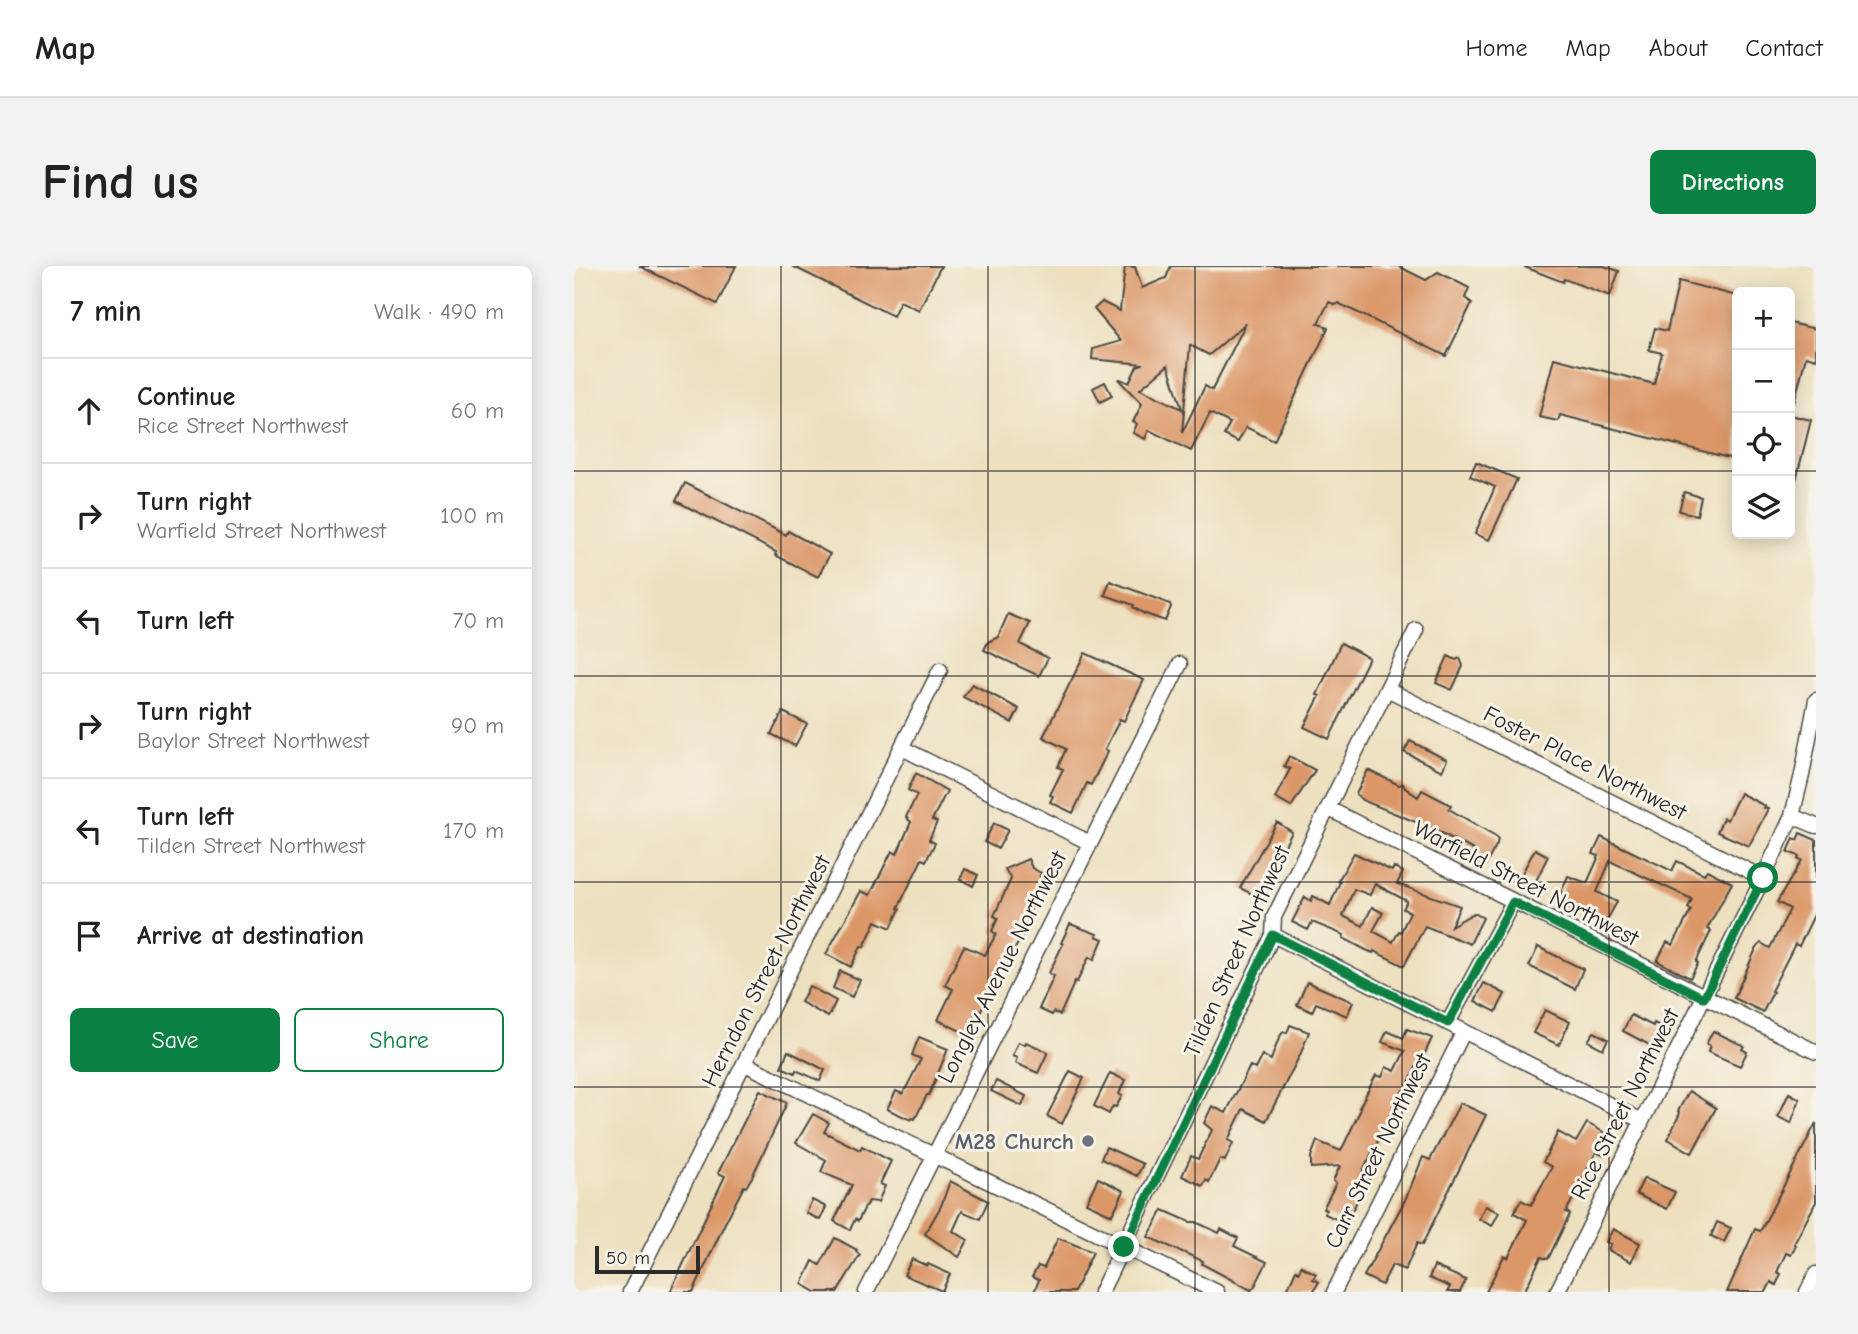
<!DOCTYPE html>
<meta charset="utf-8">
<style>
:root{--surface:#fff;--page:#f2f2f2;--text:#202124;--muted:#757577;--line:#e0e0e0;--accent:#0b8043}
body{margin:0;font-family:"Comic Neue",sans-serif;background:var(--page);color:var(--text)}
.controls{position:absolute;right:21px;top:21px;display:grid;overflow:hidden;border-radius:10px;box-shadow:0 4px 18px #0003}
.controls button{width:63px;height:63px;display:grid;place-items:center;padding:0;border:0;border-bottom:2px solid var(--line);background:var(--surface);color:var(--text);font:35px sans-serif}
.scale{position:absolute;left:21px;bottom:18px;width:105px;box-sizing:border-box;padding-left:7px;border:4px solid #2b2b2b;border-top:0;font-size:19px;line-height:24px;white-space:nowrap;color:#2b2b2b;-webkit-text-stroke:5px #f7f3e8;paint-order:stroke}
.stop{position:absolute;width:21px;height:21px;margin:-16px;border:5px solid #0b8043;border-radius:50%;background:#fff}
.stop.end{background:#0b8043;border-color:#fff;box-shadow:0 2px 7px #0008}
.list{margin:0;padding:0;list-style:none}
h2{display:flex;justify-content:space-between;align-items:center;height:91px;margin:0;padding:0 28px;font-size:30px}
h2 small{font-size:23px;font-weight:400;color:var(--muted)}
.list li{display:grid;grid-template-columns:46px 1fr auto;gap:21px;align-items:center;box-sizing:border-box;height:105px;padding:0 28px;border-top:2px solid var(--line)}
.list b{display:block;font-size:26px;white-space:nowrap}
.list p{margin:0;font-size:23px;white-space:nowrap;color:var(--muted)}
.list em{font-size:23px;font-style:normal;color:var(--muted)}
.actions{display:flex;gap:14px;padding:21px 28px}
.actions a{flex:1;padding:16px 0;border:2px solid var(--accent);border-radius:10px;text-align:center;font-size:24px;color:var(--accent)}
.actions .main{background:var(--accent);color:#fff}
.icon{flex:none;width:38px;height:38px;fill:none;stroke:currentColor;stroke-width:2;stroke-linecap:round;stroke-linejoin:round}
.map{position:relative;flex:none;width:1242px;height:1026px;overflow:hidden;border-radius:10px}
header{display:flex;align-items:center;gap:42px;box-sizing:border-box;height:98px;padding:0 35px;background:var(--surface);border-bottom:2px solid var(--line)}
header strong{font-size:33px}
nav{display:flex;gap:38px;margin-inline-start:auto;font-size:24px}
.intro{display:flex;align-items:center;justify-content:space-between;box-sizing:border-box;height:168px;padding:0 42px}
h1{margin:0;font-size:49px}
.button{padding:18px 32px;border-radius:10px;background:var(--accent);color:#fff;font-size:24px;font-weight:700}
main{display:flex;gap:42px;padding:0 42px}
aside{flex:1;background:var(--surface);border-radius:10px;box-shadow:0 4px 18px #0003}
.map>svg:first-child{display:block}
</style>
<header>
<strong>Map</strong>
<nav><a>Home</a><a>Map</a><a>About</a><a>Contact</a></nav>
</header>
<div class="intro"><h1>Find us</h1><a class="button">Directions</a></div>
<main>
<aside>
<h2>7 min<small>Walk · 490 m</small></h2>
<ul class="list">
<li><svg class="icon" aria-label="ahead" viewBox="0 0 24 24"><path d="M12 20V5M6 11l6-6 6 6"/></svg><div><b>Continue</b><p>Rice Street Northwest</p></div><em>60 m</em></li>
<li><svg class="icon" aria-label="right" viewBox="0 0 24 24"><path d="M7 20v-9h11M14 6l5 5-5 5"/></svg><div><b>Turn right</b><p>Warfield Street Northwest</p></div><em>100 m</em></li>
<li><svg class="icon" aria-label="left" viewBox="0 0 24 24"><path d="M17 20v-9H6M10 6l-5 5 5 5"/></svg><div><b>Turn left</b></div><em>70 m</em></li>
<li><svg class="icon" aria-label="right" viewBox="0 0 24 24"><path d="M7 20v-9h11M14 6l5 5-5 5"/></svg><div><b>Turn right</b><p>Baylor Street Northwest</p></div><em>90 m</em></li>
<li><svg class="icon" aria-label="left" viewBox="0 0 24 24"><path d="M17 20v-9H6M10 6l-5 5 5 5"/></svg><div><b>Turn left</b><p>Tilden Street Northwest</p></div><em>170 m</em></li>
<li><svg class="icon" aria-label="arrive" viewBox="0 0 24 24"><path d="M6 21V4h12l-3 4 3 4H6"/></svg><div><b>Arrive at destination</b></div></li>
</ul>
<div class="actions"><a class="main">Save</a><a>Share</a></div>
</aside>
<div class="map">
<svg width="1242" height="1026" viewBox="0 0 1242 1026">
<rect width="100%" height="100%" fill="#f7f3e8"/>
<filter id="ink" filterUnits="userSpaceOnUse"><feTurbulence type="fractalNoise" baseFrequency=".0143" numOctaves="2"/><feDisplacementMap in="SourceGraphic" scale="14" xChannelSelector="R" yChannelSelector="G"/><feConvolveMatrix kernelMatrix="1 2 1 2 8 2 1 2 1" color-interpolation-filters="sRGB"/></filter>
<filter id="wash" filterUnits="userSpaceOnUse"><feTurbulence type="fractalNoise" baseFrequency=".00686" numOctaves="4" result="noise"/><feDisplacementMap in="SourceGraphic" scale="28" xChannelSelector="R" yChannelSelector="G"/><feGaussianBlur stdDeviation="1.57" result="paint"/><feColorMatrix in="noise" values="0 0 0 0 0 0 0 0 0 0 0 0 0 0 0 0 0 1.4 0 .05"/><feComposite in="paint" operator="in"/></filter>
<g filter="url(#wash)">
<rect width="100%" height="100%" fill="#ede0bf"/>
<g id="blocks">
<path fill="#db9768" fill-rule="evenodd" d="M65,0h97l-19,38z
M218,0h149l-22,44 -19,-9 -7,15z
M551,0l10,1 7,21 24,-10 5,-12h227l28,14 12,-8 31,16 -4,10 7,5 -26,53 -108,-53 -2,2 -7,-3 -11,21 10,5 -54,113 -28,-14 -8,15 -14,-7 6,-12 -20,-10 -19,38 -42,-21 -4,9 -12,-6 4,-9 -4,-2 9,-18 -23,-24 1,-1 9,4 8,-17 6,-2 -51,-5 1,-10 28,-8 -27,-32 8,-7 18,9zM672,57l-34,67 -7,-4 -23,47 8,-88 19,10zM594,99l14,44 -42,-20z
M948,0h82l15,5 -9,25 -46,-17 -1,3z
M1105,15l58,15v164l-177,-45 -2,6 -19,-4 15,-59 100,26 8,-31 -13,-3 6,-22 12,3z
M1216,57l26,6v30l-10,-3 -12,47h-4z
M531,116l7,14 -12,6 -7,-14z
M1216,149l21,5 -17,68 -4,-1z
M902,196l41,17 -28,61 -14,-6 20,-47 -25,-11z
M111,217l101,52 2,-4 42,23 -12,23 -43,-22 1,-3 -100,-51z
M1110,226l17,5 -4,18 -18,-4z
M536,315l60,23 1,3 -6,14 -22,-8 -10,-6 1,-2 -29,-10z
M434,348l22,9 -10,21 28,14 -9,18 -55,-26 4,-8 10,-5z
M767,377l28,15 -40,81 -25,-12 16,-31 -3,-1z
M511,387l59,27 -20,41 -4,-2 -15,30 3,2 -17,34 -4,-2 -14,30 -23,-11 3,-6 -3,-1 13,-26 -5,-2 8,-18 -23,-12z
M874,390l8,4 4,-2 3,8 -11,24 -16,-7z
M398,418l47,25 -7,14 -49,-26z
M209,446l24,12 -12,22 -24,-12z
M836,475l37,19 -5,11 -38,-19z
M715,490l26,14 -24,37 -16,-9 15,-29 -6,-3z
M794,504l31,15 4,-1 2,4 13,9 4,-7 29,15 -2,4 45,26 4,3 -1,6 -12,22 -14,-7 4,-8 -35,-19 -78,-32 -6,-6z
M342,507l31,18 -15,29 5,2 -8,18 6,3 -9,18 -4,-2 -24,49 2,1 -9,19 -15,-7 -12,26 -3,-1 -10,21 -25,-13 35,-63 9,4 22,-44 5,3 14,-32 -5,-5 11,-22 -9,-5z
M1166,527l25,13 -1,2 4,1 -19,37 -32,-14 6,-14 4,2z
M703,556l15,10 -34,65 -18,-9z
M420,557l14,7 -10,19 -14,-7z
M1226,567l16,7v71l-17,35 -4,-2 -24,47 2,1 -10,20 -29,-14 21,-47 6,-8 9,5 20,-39 -13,-7 25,-42 -4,-1 1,-3 -11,-4 6,-14 3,2z
M1027,571l71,34 5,-10 27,13 3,-4 25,13 -25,46 4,2 -15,31 2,1 -8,15 -33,-17 10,-19 6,3 18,-35 -3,-2 4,-9 -82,-38 -13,31 20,10 -15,27 -10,-5 2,-5 -38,-15 12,-28 19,7 12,-27 -6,-2z
M961,583l13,7 -13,27 -15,-6z
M780,587l38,18 2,-4 9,5 -6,12 63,22 -9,20 23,-13 9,5 -13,26 -45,-18 -21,40 -30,-15 -1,2 -7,-3 -23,-12 1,-3 -32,-13 -4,8 -16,-8 13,-25 6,4 2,-5 17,9 10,-23 -2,-1zM801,618l32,17 -4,8 7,3 -9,20 -2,-1 -6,11 -20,-11 10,-18 -11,-6 -9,19 -20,-10 11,-27 16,6z
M454,593l4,9 9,5 -1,3 4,1 -3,11 -13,27 2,2 -8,19 -45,81 4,2 -8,18 -35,-17 15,-31 -8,-4 19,-39 21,9 11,-21 -4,-3 6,-13 -4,-2 17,-37 -6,-10z
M391,603l13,6 -5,11 -13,-7z
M496,658l27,10 -1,2 7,3 -9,21 -5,-3 -12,25 -2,-1 -15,34 -7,-3 -1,3 -13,-6 15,-33 -5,-3 14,-29 -2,-1z
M964,681l45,22 -8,20 -46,-23z
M266,705l20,9 -8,17 -19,-9z
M733,716l46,20 -6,14 -31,-13 -4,9 -15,-7z
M910,717l21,11 -9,18 -21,-11z
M235,720l27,15 -8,16 -27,-15z
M971,744l25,12 -11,23 -26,-12z
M1057,749l22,11 1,-3 10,5 -3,6 5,2 -7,14 -36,-19z
M716,759l19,7 -9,23 -34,66 -23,-12 -15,31 5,3 -8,18 -5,-2 -11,23 -3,-2 -3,6 -21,-10 9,-20 7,3 14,-29 -8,-7 8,-17 14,7 24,-47 5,3 7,-14 9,5 8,-22 4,-6 4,1z
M833,763l25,9 -11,24 -2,-1 -14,30 -2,-1 -41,83 8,4 -8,18h-2l-12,24 -4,-2 -2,5 -17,-8 1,-4 -3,-1 13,-26 -3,-2 7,-15 -29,2v-11l6,-16 24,10 20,-42 -2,-1 17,-33 6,2 4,-10 9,4 10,-20 -23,-9 5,-11 16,7z
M1139,765l31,15 -2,3 5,3 -7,14 -32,-14 2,-6 -4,-2z
M1020,766l14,7 -5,10 -15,-8z
M345,771l29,12 -19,46h-2l-12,24 -3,-1 -1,2 -24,-11 9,-18 7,3 18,-35 -9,-4z
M444,776l7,3 1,-3 22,10 -10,21 -23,-10 2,-5 -5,-2z
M214,785l37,19 -5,11 -24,-11 -1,3 -14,-6z
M496,805l14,7 -22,46 -15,-8z
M536,807l15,7 -6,14 3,2 -6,11 -3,-1 -4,8 -15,-8z
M422,815l30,15 -4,10 -31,-15z
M186,824l27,13 -35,74 -6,10 -2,-1 -20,39 -31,67h-23l55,-116 -7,-3z
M1115,825l27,17 -24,45 -24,-14 12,-26 -2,-2z
M1215,827l11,6 -9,24 -13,-6z
M886,837l26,12 -64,130 -5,-2 -12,27 -13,-5 -10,20 -18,-9 41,-76 18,-43 7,3z
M239,848l16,9 -5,9 36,18 2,-4 29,15 -11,23 5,2 -7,16 -10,-1 -10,20 -3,-2 -5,11 -16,-9 18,-36 -31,-13 5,-12 -30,-17z
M1013,857l27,15 -10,18 -8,-4 -30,60 4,2 -22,45 -7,-2 -17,35h-38l18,-36 4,2 19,-38 -13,-7 7,-13 10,5 21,-38 -9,-5 15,-30 18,10z
M1242,857v79l-22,42 2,1 -5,10 -5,-2 -9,19 4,2 -5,11 -5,-3 -5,10h-39l28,-63 5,2 2,-3z
M532,881l37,17 -6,12 -36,-17z
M524,912l26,13 -12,24 -26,-12z
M1070,912l31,14 -8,17 -31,-15z
M376,915l38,20 -8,18 -18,-8 -9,20 15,9 -9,17 -34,-23 16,-28z
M238,934l14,7 -6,13 -14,-7z
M911,940l14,6 -7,14 -13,-7z
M589,944l27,12h6l23,11 2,-4 17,9 -4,8 33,16 -12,24 -4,4 -49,-26 1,-3 -55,-24z
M1143,956l14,6 -7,14 -13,-6z
M1039,963l27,14 -9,19 -23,-12 3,-6 -5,-2z
M261,972l22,12 -1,2 4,3 -23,37h-21l-14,-8 11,-23 7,4z
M484,972l35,14 -19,40h-40l5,-12 -7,-3 6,-11 6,2z
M338,993l15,7 1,-2 22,10 -8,17 -38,-16z
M727,1000l15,8 -3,5 6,3 -6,10h-27l10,-22 3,2z
M860,1000l32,14 -6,12h-13l3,-5 -21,-9z"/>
</g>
</g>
<g filter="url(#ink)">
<use href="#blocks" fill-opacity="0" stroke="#484641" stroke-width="2"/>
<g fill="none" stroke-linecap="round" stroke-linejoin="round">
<g stroke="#484641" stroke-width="17">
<path id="minor" d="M813,423l376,189
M328,482l188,95
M755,543l487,243
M1218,550l24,10
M699,669l369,186
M874,757l65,-121
M171,798l472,228
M56,1026l310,-622
M292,1026l314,-628
M527,1026l172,-357 1,-18 142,-287
M760,1026l130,-261
M983,1026l206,-414 29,-62 10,-41 14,-75
M1233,1026l9,-18"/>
</g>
<use href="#minor" stroke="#fff" stroke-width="14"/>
</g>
</g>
<g fill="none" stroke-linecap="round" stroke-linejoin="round" filter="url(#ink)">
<path stroke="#0b8043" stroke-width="9" d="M550,981l149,-312 175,88 65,-121 191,96 59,-120"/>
</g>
<path fill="none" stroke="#2b2b2b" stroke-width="2" stroke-opacity="0.55" d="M207,0v1026M414,0v1026M621,0v1026M828,0v1026M1035,0v1026M0,205h1163M1216,205h26M0,410h1242M0,616h1242M0,821h1242"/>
<circle fill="#6b7280" stroke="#f7f3e8" stroke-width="2.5" cx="514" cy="875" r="7"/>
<g text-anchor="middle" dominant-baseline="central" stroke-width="6" stroke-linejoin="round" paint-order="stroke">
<g font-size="23" fill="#2b2b2b" stroke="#f7f3e8">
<text transform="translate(1011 497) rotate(27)">Foster Place Northwest</text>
<text transform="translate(952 617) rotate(27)">Warfield Street Northwest</text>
<text transform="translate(663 685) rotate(-66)">Tilden Street Northwest</text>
<text transform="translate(428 701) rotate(-63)">Longley Avenue Northwest</text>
<text transform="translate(192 705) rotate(-63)">Herndon Street Northwest</text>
<text transform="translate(1051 838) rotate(-63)">Rice Street Northwest</text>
<text transform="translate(804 885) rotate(-64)">Carr Street Northwest</text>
</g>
<g font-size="23" font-weight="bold" fill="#5b616d" stroke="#f7f3e8" text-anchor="end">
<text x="500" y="875">M28 Church</text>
</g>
</g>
</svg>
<div class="controls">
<button>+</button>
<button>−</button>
<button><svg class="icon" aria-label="locate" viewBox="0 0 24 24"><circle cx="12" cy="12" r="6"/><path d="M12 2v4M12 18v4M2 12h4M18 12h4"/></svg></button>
<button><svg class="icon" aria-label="layers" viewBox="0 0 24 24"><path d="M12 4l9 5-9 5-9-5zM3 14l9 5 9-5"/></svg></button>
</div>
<div class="scale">50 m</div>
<div class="stop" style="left:1189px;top:612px"></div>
<div class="stop end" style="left:550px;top:981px"></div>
</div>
</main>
